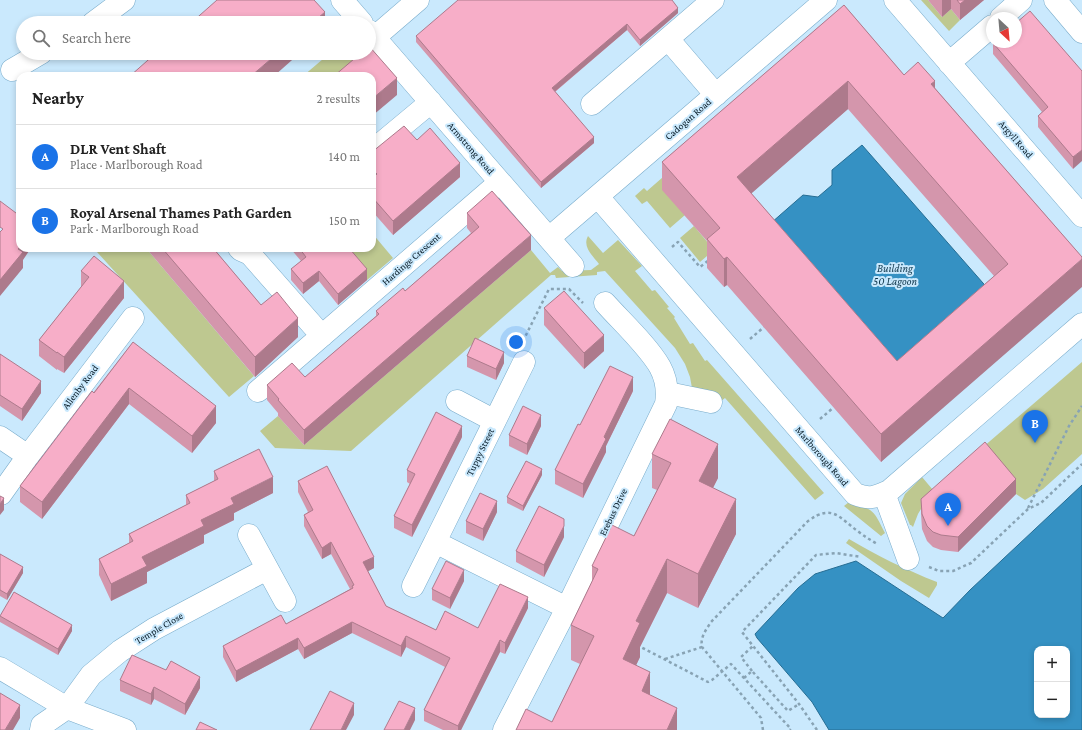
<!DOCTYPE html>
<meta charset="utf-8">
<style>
:root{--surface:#fff;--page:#f2f2f2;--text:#222;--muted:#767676;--line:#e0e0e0;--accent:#1a73e8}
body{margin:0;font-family:"Crimson Pro",serif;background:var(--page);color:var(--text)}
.controls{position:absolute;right:12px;bottom:12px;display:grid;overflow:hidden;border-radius:8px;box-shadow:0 2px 6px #0003}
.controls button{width:36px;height:36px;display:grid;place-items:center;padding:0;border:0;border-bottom:1px solid var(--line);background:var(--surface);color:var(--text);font:20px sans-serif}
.compass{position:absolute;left:986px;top:12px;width:36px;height:36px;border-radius:50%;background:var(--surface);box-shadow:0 2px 6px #0003;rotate:154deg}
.you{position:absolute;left:516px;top:342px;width:14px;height:14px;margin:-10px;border:3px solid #fff;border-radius:50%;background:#1a73e8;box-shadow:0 0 0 6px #1a73e833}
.badge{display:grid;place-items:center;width:26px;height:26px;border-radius:50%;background:var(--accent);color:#fff;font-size:13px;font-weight:700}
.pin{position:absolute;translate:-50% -33px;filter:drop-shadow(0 1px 2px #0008)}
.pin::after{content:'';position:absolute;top:21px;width:14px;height:12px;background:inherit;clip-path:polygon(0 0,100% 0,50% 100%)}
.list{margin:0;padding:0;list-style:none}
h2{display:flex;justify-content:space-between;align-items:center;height:52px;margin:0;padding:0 16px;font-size:17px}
h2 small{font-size:13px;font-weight:400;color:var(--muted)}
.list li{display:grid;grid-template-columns:26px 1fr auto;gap:12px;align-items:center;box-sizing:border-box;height:64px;padding:0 16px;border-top:1px solid var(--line)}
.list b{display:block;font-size:15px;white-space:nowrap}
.list p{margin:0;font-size:13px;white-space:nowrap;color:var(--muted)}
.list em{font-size:13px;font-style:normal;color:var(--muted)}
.icon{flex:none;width:22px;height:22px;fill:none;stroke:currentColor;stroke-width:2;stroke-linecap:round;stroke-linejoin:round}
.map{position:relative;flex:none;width:1082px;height:730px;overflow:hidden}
.search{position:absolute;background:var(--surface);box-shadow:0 2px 6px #0003;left:16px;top:16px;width:360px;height:44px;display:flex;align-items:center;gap:10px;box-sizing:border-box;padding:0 14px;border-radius:22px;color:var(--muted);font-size:15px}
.panel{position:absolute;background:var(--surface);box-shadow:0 2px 6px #0003;left:16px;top:72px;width:360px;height:180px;border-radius:12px}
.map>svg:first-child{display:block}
</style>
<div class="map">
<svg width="1082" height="730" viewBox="0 0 1082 730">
<rect width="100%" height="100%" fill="#cae9fd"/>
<path fill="#bec890" d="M921,0h7l14,17 9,-8 9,11 -11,11z
M330,53h31l8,10 -15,13h-51z
M734,115l-49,100 -15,13 -23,-27 -5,3 -7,-8 9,-8 3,3z
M694,226l20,24 -14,12 -20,-24z
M372,233l21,25 -26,22 -27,-32h32z
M588,236l15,17 15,-13 24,26 -7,5 17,20 3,-1 14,17 -2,1 8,9 -1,1 16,26 3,-1 12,18 2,-1 117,133 -9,7 -90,-102 -9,7 -24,-17 -2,-11 -5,-13 -10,-16 -70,-77 -8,1v3l-41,3 -1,-3h-4l-200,176 -76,-3 -15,-17 18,-15 26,29 227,-195 19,23 8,-6 4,4 29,-1 8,-6c-6,-8 -17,-17 -11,-28z
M102,248h44l108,128 -25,21 -132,-145z
M1082,362v92l-39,35 -18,11 -9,-6 -95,15 -3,5 -5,13 -2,-2h-1l-9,-22 4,-9 17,-17 11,13z
M849,502c25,8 24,7 36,31l-4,3 -37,-30z
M849,539c29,17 57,31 88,43v3l-8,13 -28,-17 -55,-38z"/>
<path fill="#3591c3" stroke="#266d93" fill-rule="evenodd" d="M862,145l128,146 -91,81 -128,-149 32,-28 15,2 14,-12v-15z
M1082,485v245h-253l-17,-28 -55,-64 -2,-4 43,-46 17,-14 41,-13 87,57 27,-28zM1037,649h30v66h-30z"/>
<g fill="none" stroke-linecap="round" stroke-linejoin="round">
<g stroke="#79accb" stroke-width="23">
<path id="minor" d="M342,0l20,23
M895,0l187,216
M1055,0l27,32
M1001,18l20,-18
M93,23l31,-23
M369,31l204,235
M375,37l43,-37
M668,39l48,56
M949,63l43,-37
M12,70l29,-17
M592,104l121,-104
M372,151l59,-49
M598,197l257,297c15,6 20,3 34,-3l193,-167
M549,238l277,-238
M239,248l2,2 9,4 72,82
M524,362l-89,180 132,66
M258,391l242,-209
M668,393l43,9
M457,401l38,20
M0,437l28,19 105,-138
M884,493l24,66
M1,494l27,-38
M249,535l36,66
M413,586l22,-44
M0,668l67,40 58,22
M41,730l1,-5 25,-17 24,-33 29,-24 34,-22 113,-60
M504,730l63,-122 99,-204c2,-13 0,-26 -6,-37 -12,-21 -39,-46 -55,-64"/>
</g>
<path stroke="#88a3b4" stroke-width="2.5" stroke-dasharray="3 3" stroke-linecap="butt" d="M672,247l6,-5 22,25 9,-7
M750,339l14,-12
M523,341l26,-52h20l14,14
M820,419l13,-11
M1028,508l41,-82 13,-20
M929,567l10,4h14l18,-8 57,-54 13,-6 41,-39
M637,645l71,37 4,-2 19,-16 60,65 -1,1
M665,659l37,-12
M752,671l-11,-14 12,-11
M744,678l8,-7 36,40 11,-7
M763,730l-2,-12 -59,-71c-2,-10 4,-17 9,-25l97,-101c25,-18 31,-3 51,11 6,5 12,8 18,12
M817,730l-18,-26 -57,-72 74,-77 20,-2 25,4"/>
<use href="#minor" stroke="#fff" stroke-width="22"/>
</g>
<path fill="#d496ac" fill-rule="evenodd" d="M928,0h56l-24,20 -9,-11 -9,8z
M844,5l60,70 31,13 147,169 -201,205 -154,-177 -3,2 -17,-19v-27l-45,-51v-28zM848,109l146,167 -97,85 -146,-168z
M678,13l-38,33 -13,-16 -72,62 39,51 -53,45 -125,-146v-6z
M993,43l89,28 -9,98 -35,-42v-11l4,-4 -49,-58z
M417,140l43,37 -67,58 -21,-24v-59z
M467,213l64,37 -227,195 -26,-29v-3l-11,-13v-15l38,-8 71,-61v-5l29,-20 66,-58 -4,-5z
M146,248h67l48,57 37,32 -43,40z
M290,248h59l18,32 -29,25 -19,-24 -16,13 -12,-14v-11l10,-8z
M81,271l43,27 -60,75 -7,-4v1l-18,-14v-16l42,-53z
M544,308l60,43 -20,18 -40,-44z
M133,342l83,81 -24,30 -63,-49 -87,115 -22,-17v-16z
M0,354l41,39 -19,28 -22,-15z
M467,356l37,7 -8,17 -29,-13z
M633,391l-27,55v6l-23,46 -28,-14v-14l25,-45z
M541,426l-14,29 -18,-9v-11z
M462,437l-50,100 -18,-9v-12l16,-32 -3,-2v-12z
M652,454l66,24 -5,10 23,46 -38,74 -31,-15 -27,54v10l-4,8 14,30 27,35 -125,-8 28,-58 -9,-4v-35l21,-43v-16l42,-30 23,-46 -5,-2z
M214,471l59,22 -39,20v7l-30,15v8l-57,29v11l-36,18 -12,-26v-16l30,-16v-9l57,-29v-10l28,-14z
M542,475l-19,36 -16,-8v-6z
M298,481l76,87 -6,3 18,35 50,24 42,-2 50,-20 -23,46 -5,-2 -39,78h-18l-19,-9v-11l21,-43 -39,-20 -5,10 -49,-24 -48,26 -6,-10 -62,33 -13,-25v-11l63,-22 64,-35 -19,-35 -9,5 -18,-33v-11l4,-3 -10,-20z
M1016,494l-58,58 -17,-2 -8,-3 -6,-6 -5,-12 -1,-15v-15z
M497,512l-14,29 -17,-8v-12z
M564,537l-20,40 -28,-15v-11z
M0,554l23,19 -16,27 -7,-4z
M464,581l-14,28 -18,-9v-11z
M0,616l72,15 -14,24 -58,-33z
M120,680l80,8 -15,27 -31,-16 -3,6 -31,-14z"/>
<path fill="#ad7a8c" d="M942,0h9v9l-9,8z
M965,0h19l-24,20v-16z
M678,8v5l-38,33v-6z
M325,12v11h-13z
M627,24v6l-75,64v-6z
M278,53h22l-26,23h-23z
M397,78v17l-25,21v-17z
M848,81v28l-111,97v-29z
M935,81v28l-4,-25z
M594,137v6l-53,45v-6z
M1082,150v11l-9,8v-12z
M460,163v14l-67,58v-14z
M531,235v15l-227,195v-15z
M20,247v1h11l-8,12v8l-23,28v-16z
M727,257v28l-3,2v-28z
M1082,259v28l-201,175v-28z
M367,269v11l-29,25v-11z
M319,271v10l-16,13v-11z
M124,281v17l-60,75v-16z
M298,318v19l-43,40v-20z
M604,335v16l-20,18v-16z
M504,352v11l-8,17v-11z
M633,377v14l-27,55v6l-23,46v-14l21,-47z
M41,381v12l-19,28v-12z
M129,388v16l-87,115v-17z
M216,406v17l-24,30v-17z
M541,415v11l-14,29v-11z
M462,426v11l-50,100v-12z
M718,444v34l-19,37v-34z
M542,469v6l-19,36v-5z
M273,477v16l-39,20v7l-30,15v8l-57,29v11l-36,18v-17l31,-27 59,-37 30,-22z
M1016,479v15l-58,58v-15z
M4,498v12l-4,5v-11z
M736,499v35l-38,74v-34z
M497,501v11l-14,29v-12z
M564,526v11l-20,40v-12z
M331,542v12l-9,5v-11z
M374,557v11l-11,6v-12z
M667,559v34l-27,54v10l-17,36v-34l13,-38z
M23,567v6l-16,27v-6z
M464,570v11l-14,28v-11z
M528,597v11l-23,46v-11z
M352,622v11l-48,26v-11z
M72,625v6l-14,24v-6z
M406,636v11l-5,10v-11z
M298,638v11l-62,33v-11z
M500,640v12l-39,78h-3v-4z
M650,672v34l-8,-15z
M200,677v11l-15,27v-11z
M154,687v12l-3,6v-11z
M354,703v12l-8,15h-5z
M20,705v13l-7,12h-8z
M415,708v12l-5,10h-6z
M677,708v22h-10z"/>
<path fill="#f7aec8" stroke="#ad7a8c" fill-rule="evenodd" d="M217,0h97l11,12 -13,11h-121z
M458,0h214l6,8 -38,32 -13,-16 -75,64 42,49 -53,45 -125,-146z
M957,0h8l-5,4z
M844,5l60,70 14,-13 17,19 -4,3 151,173v2l-201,175 -154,-177 -3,2 -17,-20 13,-11 -58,-66zM848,81l160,183 -111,97 -160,-184z
M1030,11l52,60v79l-9,7 -35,-41 10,-9 -55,-64 1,-1h22v-19z
M369,46l28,32 -25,21v-23h-38l27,-23h8z
M156,53h122l-27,23h-121z
M404,126l13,14 13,-12 30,35 -67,58 -21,-24v-19l5,-4 -5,-5v-17z
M492,191l39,44 -227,195 -26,-30 1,-1 -12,-14 25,-22 13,14 42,-36 32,-27 -3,-3 27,-23 2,3 74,-64 -12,-14z
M0,201l20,15v31l-2,2 5,3 -23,28v-48l3,-3 -3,-2z
M162,248h51l48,57 16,-13 21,26 -43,39z
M299,248h50l18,21 -29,25 -19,-23 -16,12 -12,-14 15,-12z
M94,256l30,25 -60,76 -7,-5v1l-18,-13 50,-63 -8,-6z
M564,291l40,44 -20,18 -40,-45z
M475,338l29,14 -8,17 -29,-13z
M133,342l83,64 -24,30 -63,-48 -87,114 -22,-16 72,-95 2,2z
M0,354l41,27 -19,28 -22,-14z
M610,366l23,11 -29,60 2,2 -23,45 -28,-14 23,-46 2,1z
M523,406l18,9 -14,29 -18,-9z
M436,412l26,14 -50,99 -18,-9 21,-42 -8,-4z
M670,419l48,25 -19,37 37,18 -38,75 -31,-15 -31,62 4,2 -17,36 27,13 -8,19 35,17 -10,22h-151l10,-21 26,13 42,-86 -23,-11 27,-56 -6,-3 20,-41 22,11 37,-73 -19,-9z
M985,442l31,37 -58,58 -17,-2 -8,-3 -6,-6 -5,-12 -1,-15z
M259,449l14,28 -42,21 3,6 -33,16 3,6 -62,31 5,9 -36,18 -12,-25 34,-18 -4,-7 61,-31 -4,-8 32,-16 -4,-8z
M526,461l16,8 -19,37 -16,-9z
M327,466l47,91 -11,5 23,44 50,24 9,-19 33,17 22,-44 28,13 -23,46 -5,-3 -42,86 -34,-16 26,-52 -44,-22 -5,10 -49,-24 -48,26 -6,-10 -62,33 -13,-25 58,-31 5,9 67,-36 -1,-2 2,-1 -23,-43 -9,6 -18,-33 9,-5 -15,-29z
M480,493l17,8 -14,28 -17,-8z
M0,496l4,2 -4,6z
M539,506l25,13v7l-20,39 -28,-14z
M0,554l23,13 -16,27 -7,-4z
M446,561l18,9 -14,28 -18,-9z
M14,592l58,33 -14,24 -58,-33z
M132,655l34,15 5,-9 29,16 -15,27 -31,-17 -3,7 -31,-14z
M330,691l24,12 -13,27h-31z
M0,693l20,12 -15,25h-5z
M399,701l16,7 -11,22h-20z
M200,722l17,8h-21z"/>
<g text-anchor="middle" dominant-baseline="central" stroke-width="4" stroke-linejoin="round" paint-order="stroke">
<g font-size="10" fill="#041824" stroke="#cae9fd">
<text transform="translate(688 119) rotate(-41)">Cadogan Road</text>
<text transform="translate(1016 139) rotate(49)">Argyll Road</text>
<text transform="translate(471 148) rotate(49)">Armstrong Road</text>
<text transform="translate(411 259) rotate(-41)">Hardinge Crescent</text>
<text transform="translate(80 387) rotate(-53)">Allenby Road</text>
<text transform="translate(480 452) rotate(-64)">Tuppy Street</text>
<text transform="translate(822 456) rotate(49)">Marlborough Road</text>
<text transform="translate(613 512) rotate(-64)">Erebus Drive</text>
<text transform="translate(159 628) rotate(-30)">Temple Close</text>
</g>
<g font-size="11" font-style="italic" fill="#0d354a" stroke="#cae9fd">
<text x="895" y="268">Building<tspan x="895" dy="13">50 Lagoon</tspan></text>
</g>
</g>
</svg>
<div class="controls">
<button>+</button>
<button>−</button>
</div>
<svg class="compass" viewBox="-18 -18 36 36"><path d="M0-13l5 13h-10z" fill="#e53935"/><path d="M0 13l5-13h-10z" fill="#767676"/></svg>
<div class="you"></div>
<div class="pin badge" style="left:948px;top:526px">A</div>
<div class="pin badge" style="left:1035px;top:443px">B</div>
<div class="search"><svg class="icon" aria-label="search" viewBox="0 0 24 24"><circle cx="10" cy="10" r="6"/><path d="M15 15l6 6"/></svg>Search here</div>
<section class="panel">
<h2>Nearby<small>2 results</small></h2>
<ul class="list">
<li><span class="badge">A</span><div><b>DLR Vent Shaft</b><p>Place · Marlborough Road</p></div><em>140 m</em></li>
<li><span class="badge">B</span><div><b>Royal Arsenal Thames Path Garden</b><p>Park · Marlborough Road</p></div><em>150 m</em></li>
</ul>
</section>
</div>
